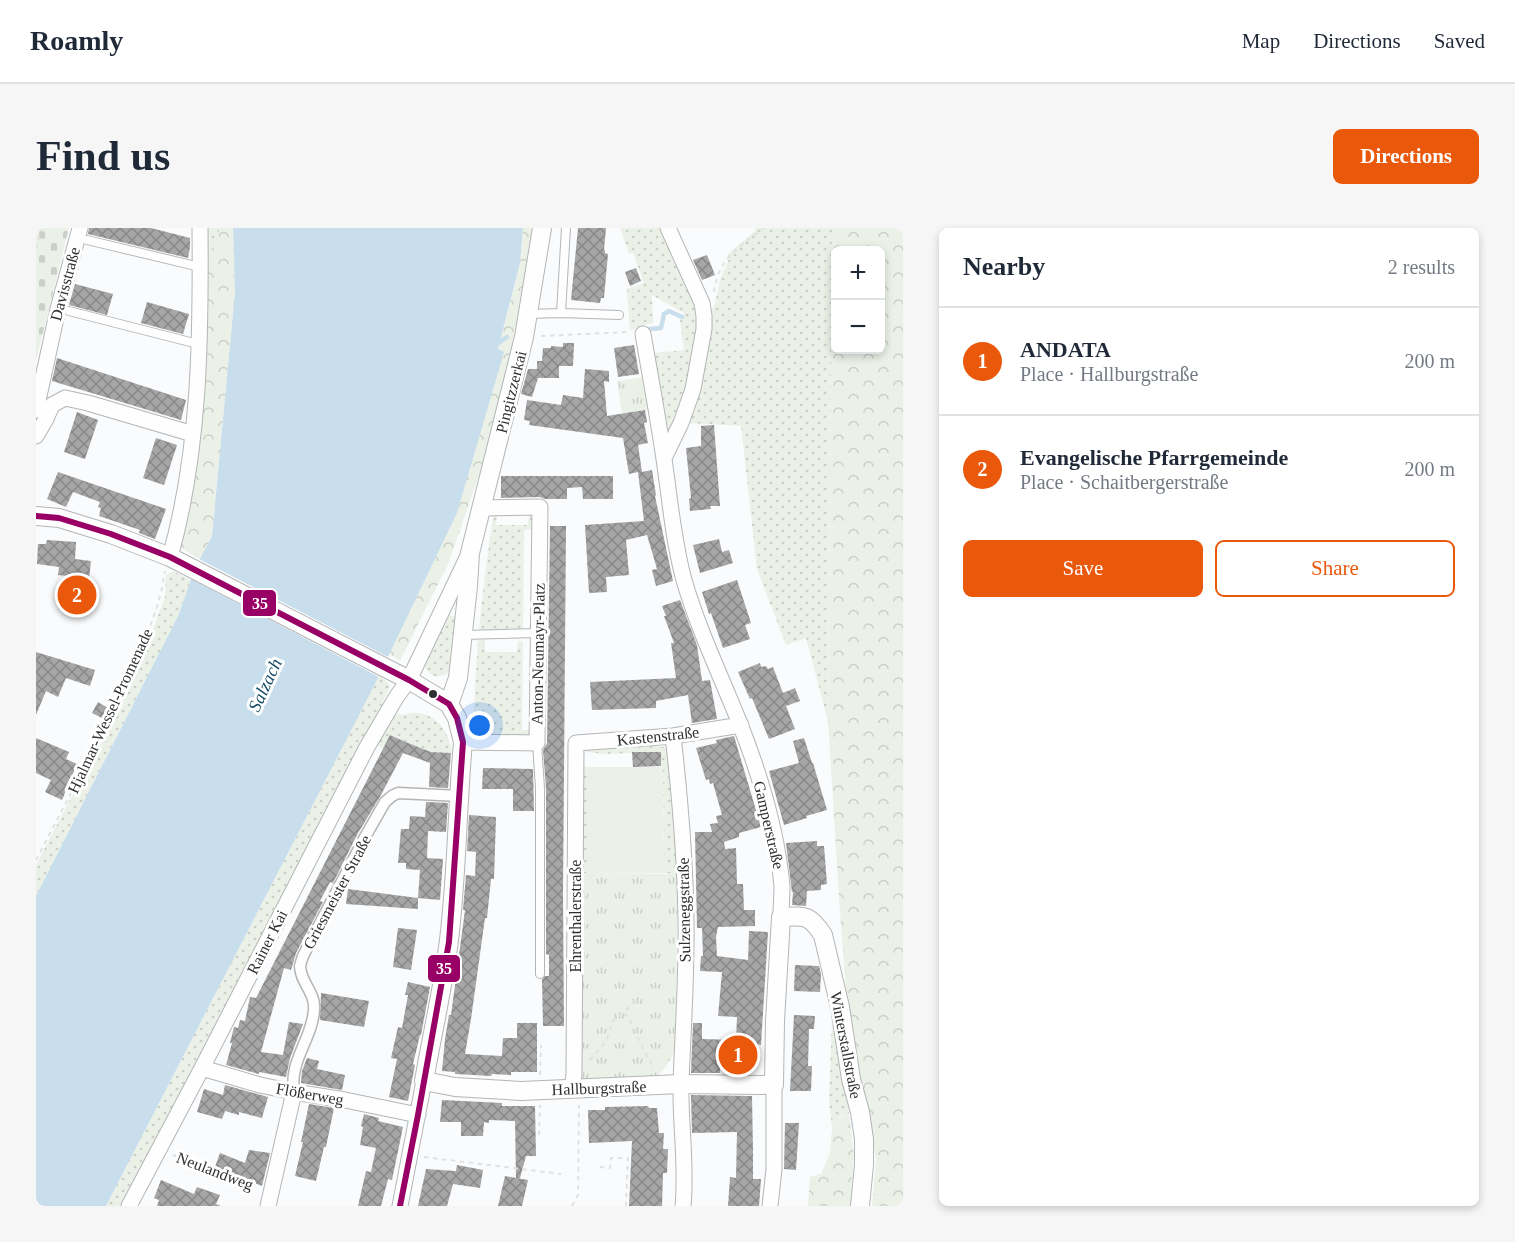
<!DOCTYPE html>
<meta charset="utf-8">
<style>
:root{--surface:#fff;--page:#f6f6f7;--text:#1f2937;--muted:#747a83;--line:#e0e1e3;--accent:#ea580c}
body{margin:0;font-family:"Times New Roman",serif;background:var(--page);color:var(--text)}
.controls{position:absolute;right:18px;top:18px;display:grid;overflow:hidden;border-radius:9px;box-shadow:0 3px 9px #0003}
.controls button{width:54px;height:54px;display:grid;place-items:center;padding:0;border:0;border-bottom:2px solid var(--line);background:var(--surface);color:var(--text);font:30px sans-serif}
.you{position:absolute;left:444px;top:498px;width:21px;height:21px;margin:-15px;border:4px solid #fff;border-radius:50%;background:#1a73e8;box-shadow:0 0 0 9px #1a73e833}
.badge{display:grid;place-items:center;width:39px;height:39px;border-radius:50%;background:var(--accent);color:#fff;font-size:20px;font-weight:700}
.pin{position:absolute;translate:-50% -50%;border:3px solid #fff;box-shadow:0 2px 6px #0006}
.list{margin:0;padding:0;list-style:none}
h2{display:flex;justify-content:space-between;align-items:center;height:78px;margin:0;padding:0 24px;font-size:26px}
h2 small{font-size:20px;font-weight:400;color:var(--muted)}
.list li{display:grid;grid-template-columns:39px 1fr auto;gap:18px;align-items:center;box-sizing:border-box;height:108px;padding:0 24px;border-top:2px solid var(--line)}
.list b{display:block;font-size:22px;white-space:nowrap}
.list p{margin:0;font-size:20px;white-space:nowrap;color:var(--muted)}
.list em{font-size:20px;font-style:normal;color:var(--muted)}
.actions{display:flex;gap:12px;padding:18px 24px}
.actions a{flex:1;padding:14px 0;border:2px solid var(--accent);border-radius:9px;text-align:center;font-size:21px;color:var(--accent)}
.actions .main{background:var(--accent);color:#fff}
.map{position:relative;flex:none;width:867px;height:978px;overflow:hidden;border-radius:9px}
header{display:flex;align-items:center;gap:36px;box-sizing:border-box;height:84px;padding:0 30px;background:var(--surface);border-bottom:2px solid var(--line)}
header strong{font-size:28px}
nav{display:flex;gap:33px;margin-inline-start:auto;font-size:21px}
.intro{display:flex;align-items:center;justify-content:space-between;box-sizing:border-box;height:144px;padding:0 36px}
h1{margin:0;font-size:42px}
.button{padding:15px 27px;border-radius:9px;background:var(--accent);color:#fff;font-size:21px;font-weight:700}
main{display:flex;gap:36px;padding:0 36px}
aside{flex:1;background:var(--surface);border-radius:9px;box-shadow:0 3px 9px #0003}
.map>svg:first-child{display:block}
</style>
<header>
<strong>Roamly</strong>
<nav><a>Map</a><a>Directions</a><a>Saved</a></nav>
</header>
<div class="intro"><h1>Find us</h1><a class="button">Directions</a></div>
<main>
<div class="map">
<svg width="867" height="978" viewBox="0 0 867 978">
<defs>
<pattern id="grass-dots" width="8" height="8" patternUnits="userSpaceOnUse" patternTransform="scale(1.5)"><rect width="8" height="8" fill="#ebf1e7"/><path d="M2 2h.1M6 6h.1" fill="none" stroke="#cacfc7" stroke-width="1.8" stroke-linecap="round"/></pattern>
<pattern id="forest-crowns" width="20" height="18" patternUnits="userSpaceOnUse" patternTransform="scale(1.5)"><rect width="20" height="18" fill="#ebf1e7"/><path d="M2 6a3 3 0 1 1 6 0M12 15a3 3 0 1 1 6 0" fill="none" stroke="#cacfc7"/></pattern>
<pattern id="cemetery-stones" width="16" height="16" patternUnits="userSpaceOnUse" patternTransform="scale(1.5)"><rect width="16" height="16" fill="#ebf1e7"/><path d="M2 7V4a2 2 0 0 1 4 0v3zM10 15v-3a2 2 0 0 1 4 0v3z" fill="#cacfc7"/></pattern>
<pattern id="park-tufts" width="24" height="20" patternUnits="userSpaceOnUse" patternTransform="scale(1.5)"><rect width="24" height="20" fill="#ebf1e7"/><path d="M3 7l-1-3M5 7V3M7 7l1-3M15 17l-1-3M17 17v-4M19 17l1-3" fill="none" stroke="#cacfc7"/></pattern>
<pattern id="building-cross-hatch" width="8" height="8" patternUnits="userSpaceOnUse" patternTransform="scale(1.5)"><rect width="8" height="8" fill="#a6a6a7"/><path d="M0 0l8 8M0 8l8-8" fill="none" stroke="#888889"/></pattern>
</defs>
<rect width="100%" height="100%" fill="#fafbfd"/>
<path fill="url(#grass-dots)" d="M170,0h13v11l-12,21z
M584,0h44l35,86 -11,76 -16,39h-3l-3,-3 -13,-73 31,-3 -4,-29 4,-8 -32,-18 1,28c-8,1 -15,6 -23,7l-3,-41 17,-6 -11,-30 -4,1z
M718,0h78l-4,493 -22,-83 -20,7 -29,-76 -16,-143 -55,-3 22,-106 7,-13 5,-25 9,-20 -2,-4 29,-25z
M493,286h6l-1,15 -10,1 -1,99 -44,1 4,-39 10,-76h4l-1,10h32z
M137,343l18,9 -13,36 -142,280v-31l67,-129 41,-84 21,-55 1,-22z
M414,387l5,2 2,5 -7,49c-11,10 -23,5 -26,-8l21,-47z
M442,412h7v12h32l1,-11 5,1 -1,88h10v7l-52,-1 1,-13h-8z
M343,448l8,6 3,4 -19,43 -247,477h-18z
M374,485c25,-2 39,17 42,40l-21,-1 -23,-9 -17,-8 -8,14 -7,-5 16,-26 5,-4 6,1z
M621,517c8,2 11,4 14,13l7,116 -14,-1 -1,-106 -2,-1v-14l-58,2 -17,-2 4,-3z
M544,538l7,1v106l-7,1z
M796,790l17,95 -9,3 -8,11 -3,-26z"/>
<path fill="url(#forest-crowns)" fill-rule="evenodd" d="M183,0h14l2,64 -23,244 -12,23 -21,-12 28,-287 12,-21z
M487,0h9l-4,36 -18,91 -21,91 -40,116 -49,99 -11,-7 68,-141 46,-161 -5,-2 22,-87z
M796,0h71v978h-31l4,-47 -28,-142 -8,-104 -12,-192zM800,22h44v100h-44z
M813,885l5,42 -4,51h-42l2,-29 11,-3c3,-7 7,-15 9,-22 3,-18 -3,-32 19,-39z"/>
<path fill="url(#cemetery-stones)" d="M0,0h33l-33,133z"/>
<path fill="url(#park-tufts)" d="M607,149l5,33 -26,4 -5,-33z
M551,645l91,1 -3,177c-5,9 -9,18 -17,24 -13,9 -56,4 -73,4l-5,-2v-203z"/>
<path fill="#ebf1e7" d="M551,539h76l1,106h-77z"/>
<path fill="#c8deec" d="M197,0h290l-3,35 -22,86 6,3 -47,161 -83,173 -268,520h-70v-310l142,-280 18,-50 16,-30 23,-244z"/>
<path fill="#fafbfd" d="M161,330l193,100 -9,20 -192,-100z"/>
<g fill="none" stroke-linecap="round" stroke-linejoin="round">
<path stroke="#c8deec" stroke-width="4.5" d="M614,101l11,-1 3,-14 5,-3 13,6
M461,116l10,-7"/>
</g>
<path fill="url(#building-cross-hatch)" d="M53,0h62l39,10v9l-2,11 -100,-24z
M542,0h28l-2,22h1v3l3,1 -4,44h-3l-1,5 -29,-3z
M671,27l8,20 -13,5 -9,-20z
M600,40l5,13 -11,5 -5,-14z
M39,56l38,10 -6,21 -38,-10z
M111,74l42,12 -6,20 -42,-11z
M527,115h11l-1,23h-14v12h-21l-6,19 -11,-3 7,-25h9v-8h5l1,-13h8v-2l12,1z
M598,117l5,29 -21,3 -4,-29z
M21,130l129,42 -5,20 -129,-39z
M549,141l24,2v11l-5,-1 3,35 38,-6 2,12 -3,1 4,20 -10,2 4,27 10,-2 4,25 -1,1 18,85 -17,5 -4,-16 5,-1 -10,-34 -21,5 3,35 -23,2 1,15 -18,1 -4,-68 59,-4 -6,-49 -9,2 -6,-36 -94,-13 1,-4 -6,-1 3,-20 34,5 2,-10 20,3z
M41,184l21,8 -13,39 -21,-7z
M678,197l6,81h-10l1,3 -21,2 -1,-12 2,-1 -5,-50 15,-2v-20z
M120,210l21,7 -13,40 -21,-7z
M22,244l108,37 -11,30 -16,-6 1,-3 -41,-14 2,-8 -3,-1 2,-5 -27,-10 -7,15 -19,-8z
M465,248h112v23h-30l-1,-12 -15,1v11h-22l-5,-2 -39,1z
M514,298h16l-3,369 1,131h-21l-1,-47 3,-3h4v-21l-3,-1v-166l-3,-38 4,-7z
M683,311l3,13 7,-2 4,13 -33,10 -7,-28z
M11,312l29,2 -1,17 16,2 -3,28h2l-2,13h-3l-1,9 -21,-3 4,-32 -9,-1 1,-8 -22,-3 1,-20h8z
M701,352l14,43 -6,2 5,14 -27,9 -12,-35 -2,1 -7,-22z
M644,372l17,45 5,36 8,-1 7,39 -25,4 -4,-28 -32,6v7l-64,2 -2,-28 86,-4 -5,-35h3l-10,-27h2l-4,-10z
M0,424l59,18 -5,16 -24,-8 -8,19 -12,-6 -10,24z
M724,435l1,4 5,-1 2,3 5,-2 10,26 12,-5 5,13 -14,5 9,23 -26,10 -17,-41 -2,1 -12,-27z
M62,474l10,6 -6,10 -10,-5z
M354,507l18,8 23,9 20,1 -3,35 -19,-1 1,-24 -27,-10 -22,42 -23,38 -25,50 -3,-1 -10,19 3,1 -27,51 -5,17 -7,-2 -23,84 22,3 6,-33 14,2 -13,34 -4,19 -27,-5v2l-33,-9 6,-22h-2l4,-16 4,1 2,-8 5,1 5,-24 6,1z
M698,508l27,91 -22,6v4l-15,5 1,7 11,-1 1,36h6l1,26h11v16l-37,1 -2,10 1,19 31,4 1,-29 19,1 -7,113 -6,-1 -1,23 -34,-1v7h-29l2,-50h9v16l34,1 1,-23 -19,-1 4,-44 -22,-1 1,-15h2l-1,-28h-5l-2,-96h17l-2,-8 8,-1 -2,-7 6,-1 -9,-32 -3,1 -1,-5 -3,1 -10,-32 21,-5 -1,-3z
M0,510l33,14 -3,7 11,5 -15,36 -17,-8 6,-12 -15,-7z
M768,510l8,25h1l14,47 -21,6 1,2 -23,7 -15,-54 30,-8 -6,-22z
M596,524h29v14l-28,1z
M447,540l50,1 1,42h-21v-22h-31z
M390,574l22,1 -2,29 -18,-1 -1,27 16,1 -3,41 -22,-2 2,-28 -14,-1v-6h-8l3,-34h8l1,-13 15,1z
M433,587l27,2 -2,62h-3l-4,39h-2l-14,101 -6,35 37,2 1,-18h14v-15h20v49h-26v3l-19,-1 -1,2 -36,-2v-2l-13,-1 3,-32 4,-24h2l14,-105h-2l3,-35 9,1 1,-24 -9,-1z
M781,613v5h7l3,38 -6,1v5l-14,1 -1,15 -14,-1 1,-13h-1l-6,-49z
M312,661l70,9v11l-72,-5z
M362,700l19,2 -6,40 -18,-3z
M759,737l24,1 2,8 -1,18 -26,-1z
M372,754l22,5 -9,48h-1l-7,29 2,1 -7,36 -19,-4 8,-38 -6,-1 7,-31 4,1 6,-33h-3z
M285,765l48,8 -5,26 -44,-7z
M758,787l21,1 -1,13h-5l-1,37h4l-1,25h-21z
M271,830l12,3 -2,8 28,6 -3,15 -41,-7 1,-12z
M189,857l43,12 -6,21 -23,-6v3l-14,-4 -3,8 -25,-7 7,-23 19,6z
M655,867l61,1 1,55v28h8l-2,27h-31l2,-29 6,1 1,-46 -45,1z
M406,872l60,3v3h33l1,50h-10l-6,22h-4l-1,-57 -26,-1v3l-5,-1 -1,14h-22v-14h-21z
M273,876l25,4 -8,39h-2l-8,34 -21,-5 8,-34h-2z
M612,878l1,2h8l2,25h5l-1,16h5l-1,24h-4l-1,33h-33l3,-65 -43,2 -1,-33h17v-3z
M328,886l15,4 -1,3 25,6 -11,53 -4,-1 -7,27h-23l8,-35 5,1 5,-24 -16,-3 3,-18 -2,-1z
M749,895h14l-3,47 -12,-1z
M213,922l21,3 -8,33 -47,-19 5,-14 25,10z
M421,937l26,5 -3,18 -27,-4 -6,22h-29l8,-37 30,2z
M469,948l23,4 -6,26h-24z
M125,952l33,14 3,-7 23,8 -4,9 5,2h-64l2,-6 -5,-2z"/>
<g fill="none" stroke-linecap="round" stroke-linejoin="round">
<g stroke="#b4b5b6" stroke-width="10">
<path id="service" d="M51,12l113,27
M33,83l129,33
M525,85l58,2
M492,86l33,-1 5,-85
M426,407l77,-2
M501,515l3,45v186"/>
</g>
<g stroke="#b4b5b6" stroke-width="13">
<path id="pedestrian" d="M258,864c-5,-32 18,-52 20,-82 2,-17 -14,-28 -14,-44 1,-4 2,-7 3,-10l62,-119 20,-35 7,-6 6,-3 62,3"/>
</g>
<g stroke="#b4b5b6" stroke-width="17">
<path id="minor" d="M607,106c7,41 15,83 21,125 6,40 9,81 20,121 14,49 37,96 56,144 20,51 37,106 42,162 0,10 -1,21 -1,31
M0,182l22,-101 22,-81
M0,208l10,-17 6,-14 13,-7 23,5 105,31
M628,230l17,-35 12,-34 11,-60v-13l-2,-13 -34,-75
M134,329c30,-106 31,-219 30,-329
M637,508c7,61 12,122 13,182 1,55 -3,110 -5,165 -1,41 6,82 2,123
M427,514l74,1 3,-236 -58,1
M166,840l58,17 34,7 51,8 73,15
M536,861l2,-15 2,-331 97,-7 68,-11
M93,978l73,-138 165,-321 30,-51 12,-16 59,-124
M232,978l26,-114
M364,978l24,-125
M734,978l4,-37v-84"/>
</g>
<g stroke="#b4b5b6" stroke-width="20">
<path id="tertiary" d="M0,288l23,2 52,16 59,23 239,123 40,24 8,14 6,24c-6,66 -6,133 -14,198 -6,48 -17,95 -25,141l31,6 66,4 160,-7 93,1 1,-64 6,-104c24,-1 28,-3 42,18l17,72 11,72 9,33 4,27v26l-4,41
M413,476l9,-26 10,-92 2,-33 54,-216 18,-109"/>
</g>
<path stroke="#e0e1e2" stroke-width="2" stroke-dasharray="4.5 4.5" stroke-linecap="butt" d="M0,21l5,-21
M678,64c5,-35 24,-44 50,-64
M505,108l87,-4
M0,632l45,-86 61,-125 15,-42 5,-19 3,-17
M589,785l6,9 12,27 11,19
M554,832l16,-19 7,-20 18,-15 4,-7
M504,847l1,-30
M503,907l1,-30
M137,927l84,33
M388,929l137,17
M564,939l10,1 1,-10h17l-2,48
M536,978l6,-11 1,-90"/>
<use href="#service" stroke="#fefeff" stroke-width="8"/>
<use href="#pedestrian" stroke="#fefeff" stroke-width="10"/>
<use href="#minor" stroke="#fefeff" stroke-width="15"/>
<use href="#tertiary" stroke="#fefeff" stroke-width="18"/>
<g stroke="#fff" stroke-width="10">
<path id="bus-1" d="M0,288l23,2 52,16 59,23 239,123 40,24 8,14 6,24 -14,200 -31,173 -18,91"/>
</g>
<use href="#bus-1" stroke="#906" stroke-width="6"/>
</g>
<circle fill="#2f3031" stroke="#fff" stroke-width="2" cx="397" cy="466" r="5"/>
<g text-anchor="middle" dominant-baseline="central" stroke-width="6" stroke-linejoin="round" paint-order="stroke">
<g font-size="16" fill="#2f3031" stroke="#fff">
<text transform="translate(29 56) rotate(-75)">Davisstraße</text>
<text transform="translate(475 164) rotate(-76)">Pingitzzerkai</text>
<text transform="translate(502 426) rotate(-89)">Anton-Neumayr-Platz</text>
<text transform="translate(74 483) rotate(-65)">Hjalmar-Wessel-Promenade</text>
<text transform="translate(622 508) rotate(-6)">Kastenstraße</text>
<text transform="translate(733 597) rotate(77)">Gamperstraße</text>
<text transform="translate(301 664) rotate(-62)">Griesmeister Straße</text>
<text transform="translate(648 682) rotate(-91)">Sulzeneggstraße</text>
<text transform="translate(539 688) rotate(-90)">Ehrenthalerstraße</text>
<text transform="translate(231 714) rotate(-63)">Rainer Kai</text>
<text transform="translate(810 817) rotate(79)">Winterstallstraße</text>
<text transform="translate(563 860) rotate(-2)">Hallburgstraße</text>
<text transform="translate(274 866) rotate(10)">Flößerweg</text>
<text transform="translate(179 943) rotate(21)">Neulandweg</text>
</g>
<g font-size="18" font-style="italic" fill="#144c67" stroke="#fff">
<text transform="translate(229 457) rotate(-65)">Salzach</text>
</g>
</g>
<g stroke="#fff" stroke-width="2">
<rect x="206" y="361" width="35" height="28" rx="6" fill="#906"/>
<rect x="391" y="726" width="34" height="29" rx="6" fill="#906"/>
</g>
<g font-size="16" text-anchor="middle" font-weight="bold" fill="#fff">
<text x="224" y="381">35</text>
<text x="408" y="746">35</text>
</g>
</svg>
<div class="controls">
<button>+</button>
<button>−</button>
</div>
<div class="you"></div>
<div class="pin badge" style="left:702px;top:827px">1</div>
<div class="pin badge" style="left:41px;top:367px">2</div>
</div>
<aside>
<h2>Nearby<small>2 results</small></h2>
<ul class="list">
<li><span class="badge">1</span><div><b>ANDATA</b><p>Place · Hallburgstraße</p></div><em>200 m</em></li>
<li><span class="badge">2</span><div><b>Evangelische Pfarrgemeinde</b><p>Place · Schaitbergerstraße</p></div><em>200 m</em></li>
</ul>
<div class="actions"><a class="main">Save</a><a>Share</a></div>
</aside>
</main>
